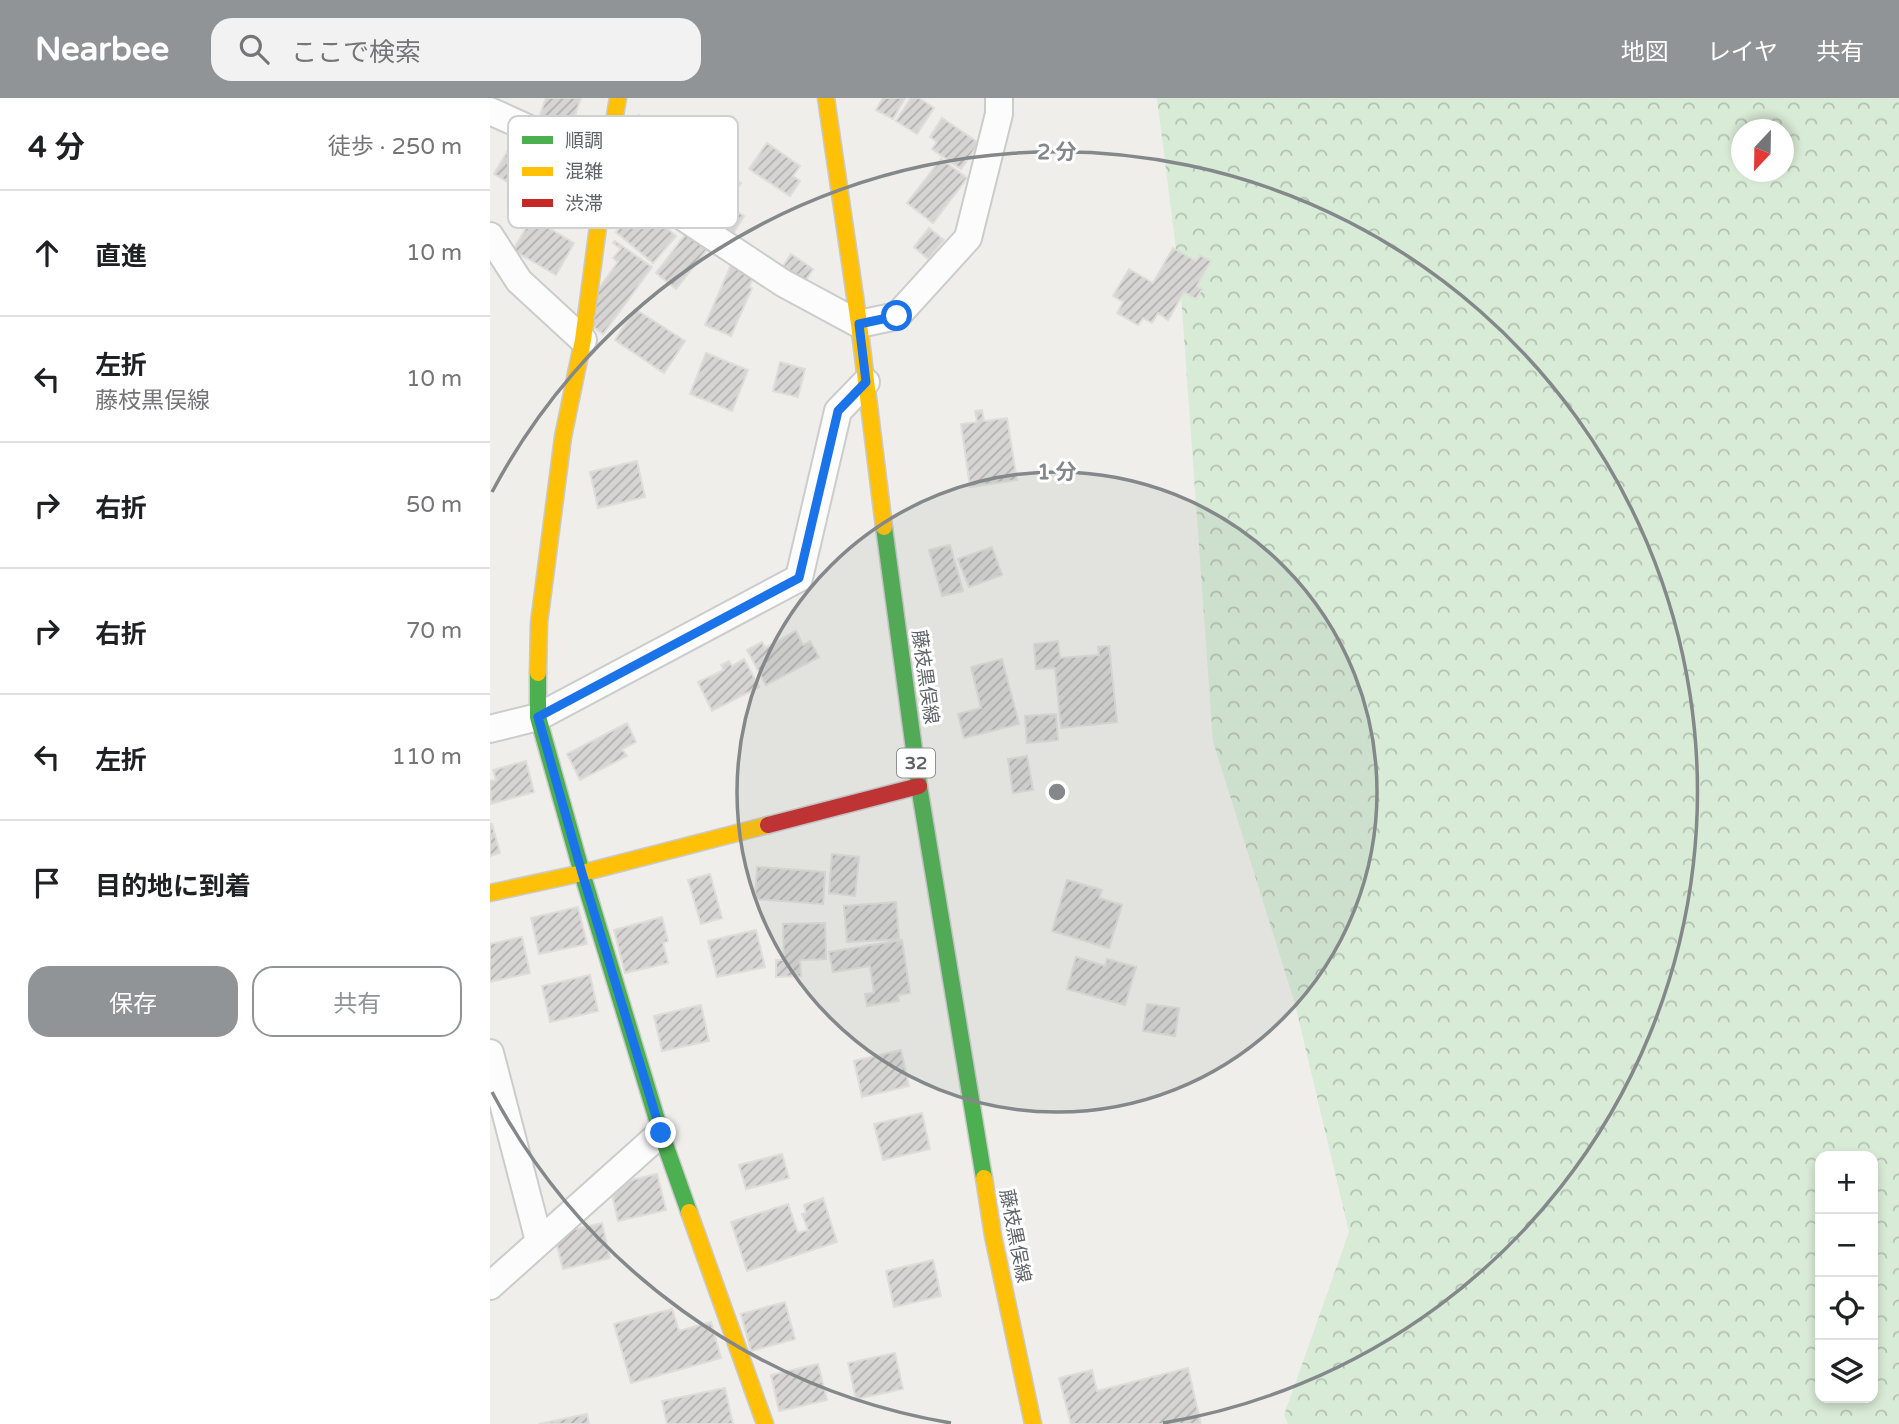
<!DOCTYPE html>
<html lang="ja">
<meta charset="utf-8">
<style>
:root{--surface:#fff;--page:#f2f2f2;--text:#202124;--muted:#757577;--line:#e0e0e0;--accent:#919496}
body{margin:0;font-family:"Varela Round","Noto Sans JP",sans-serif;background:var(--page);color:var(--text)}
.controls{position:absolute;right:21px;bottom:21px;display:grid;overflow:hidden;border-radius:14px;box-shadow:0 4px 10px #0003}
.controls button{width:63px;height:63px;display:grid;place-items:center;padding:0;border:0;border-bottom:2px solid var(--line);background:var(--surface);color:var(--text);font:35px sans-serif}
.compass{position:absolute;left:1241px;top:21px;width:63px;height:63px;border-radius:50%;background:var(--surface);box-shadow:0 4px 10px #0003;rotate:202deg}
.stop{position:absolute;width:21px;height:21px;margin:-16px;border:5px solid #1a73e8;border-radius:50%;background:#fff}
.stop.end{background:#1a73e8;border-color:#fff;box-shadow:0 2px 7px #0008}
.list{margin:0;padding:0;list-style:none}
h2{display:flex;justify-content:space-between;align-items:center;height:91px;margin:0;padding:0 28px;font-size:30px}
h2 small{font-size:23px;font-weight:400;color:var(--muted)}
.list li{display:grid;grid-template-columns:46px 1fr auto;gap:21px;align-items:center;box-sizing:border-box;height:126px;padding:0 28px;border-top:2px solid var(--line)}
.list b{display:block;font-size:26px;white-space:nowrap}
.list p{margin:0;font-size:23px;white-space:nowrap;color:var(--muted)}
.list em{font-size:23px;font-style:normal;color:var(--muted)}
.actions{display:flex;gap:14px;padding:21px 28px}
.actions a{flex:1;padding:16px 0;border:2px solid var(--accent);border-radius:21px;text-align:center;font-size:24px;color:var(--accent)}
.actions .main{background:var(--accent);color:#fff}
.icon{flex:none;width:38px;height:38px;fill:none;stroke:currentColor;stroke-width:2;stroke-linecap:round;stroke-linejoin:round}
.map{position:relative;flex:none;width:1409px;height:1326px;overflow:hidden}
header{display:flex;align-items:center;gap:42px;box-sizing:border-box;height:98px;padding:0 35px;background:var(--accent);color:#fff}
header strong{font-size:33px}
nav{display:flex;gap:38px;margin-inline-start:auto;font-size:24px}
.search{width:490px;height:63px;background:var(--page);display:flex;align-items:center;gap:18px;box-sizing:border-box;padding:0 24px;border-radius:21px;color:var(--muted);font-size:26px}
main{display:flex}
aside{flex:1;background:var(--surface)}
.map>svg:first-child{display:block}
</style>
<header>
<strong>Nearbee</strong>
<div class="search"><svg class="icon" aria-label="search" viewBox="0 0 24 24"><circle cx="10" cy="10" r="6"/><path d="M15 15l6 6"/></svg>ここで検索</div>
<nav><a>地図</a><a>レイヤ</a><a>共有</a></nav>
</header>
<main>
<aside>
<h2>4 分<small>徒歩 · 250 m</small></h2>
<ul class="list">
<li><svg class="icon" aria-label="ahead" viewBox="0 0 24 24"><path d="M12 20V5M6 11l6-6 6 6"/></svg><div><b>直進</b></div><em>10 m</em></li>
<li><svg class="icon" aria-label="left" viewBox="0 0 24 24"><path d="M17 20v-9H6M10 6l-5 5 5 5"/></svg><div><b>左折</b><p>藤枝黒俣線</p></div><em>10 m</em></li>
<li><svg class="icon" aria-label="right" viewBox="0 0 24 24"><path d="M7 20v-9h11M14 6l5 5-5 5"/></svg><div><b>右折</b></div><em>50 m</em></li>
<li><svg class="icon" aria-label="right" viewBox="0 0 24 24"><path d="M7 20v-9h11M14 6l5 5-5 5"/></svg><div><b>右折</b></div><em>70 m</em></li>
<li><svg class="icon" aria-label="left" viewBox="0 0 24 24"><path d="M17 20v-9H6M10 6l-5 5 5 5"/></svg><div><b>左折</b></div><em>110 m</em></li>
<li><svg class="icon" aria-label="arrive" viewBox="0 0 24 24"><path d="M6 21V4h12l-3 4 3 4H6"/></svg><div><b>目的地に到着</b></div></li>
</ul>
<div class="actions"><a class="main">保存</a><a>共有</a></div>
</aside>
<div class="map">
<svg width="1409" height="1326" viewBox="0 0 1409 1326">
<defs>
<pattern id="forest-crowns" width="20" height="18" patternUnits="userSpaceOnUse" patternTransform="scale(1.75)"><rect width="20" height="18" fill="#d8ebd6"/><path d="M2 6a3 3 0 1 1 6 0M12 15a3 3 0 1 1 6 0" fill="none" stroke="#b2c2b1"/></pattern>
<pattern id="building-hatch" width="6" height="6" patternUnits="userSpaceOnUse" patternTransform="scale(1.75)"><rect width="6" height="6" fill="#d6d5d3"/><path d="M-1 1l2-2M0 6l6-6M5 7l2-2" fill="none" stroke="#b1b0af"/></pattern>
</defs>
<rect width="100%" height="100%" fill="#efeeea"/>
<path fill="url(#forest-crowns)" fill-rule="evenodd" d="M667,0h742v1326h-611l-4,-9 65,-183 -54,-228 -82,-263 -33,-460zM1252,32h42v42h-42zM1330,1058h53v242h-53z"/>
<path fill="url(#building-hatch)" stroke="#deddd9" stroke-width="2" d="M56,0h35l-10,28 -31,-11z
M393,0h22l-12,21 -17,-9z
M421,0h8l15,10 -17,26 -21,-13z
M149,17l12,8 -12,21 22,14 -12,20 -28,-17 2,-20z
M452,20l37,25 -18,26 -29,-20 5,-7 -7,-5z
M23,44l42,25 -19,32 -42,-25z
M277,45l33,23 -7,10 7,5 -10,15 -41,-27z
M451,61l26,19 -34,45 -26,-20z
M240,79l11,6 -10,16 -11,-6z
M149,106l37,32 -23,27 -37,-31z
M243,111l11,7 -13,21 -11,-7z
M42,120l42,25 -18,32 -43,-25z
M439,130l15,12 -16,19 -14,-12z
M198,133l21,16 -33,42 -20,-16z
M125,143l37,26 -49,67 -12,-9 8,-37 19,-26 -5,-4 8,-9 -8,-6z
M683,150l23,13 4,-6 11,6 -14,25 5,3 -6,10 -12,-7 -16,28 -10,-7 -6,10 -9,-5 -5,7 -21,-12 6,-11 -10,-6 16,-27 24,14z
M301,156l22,15 -11,17 -22,-15z
M241,167l23,10 -5,12 3,1 -21,48 -26,-11z
M145,211l50,32 -21,32 -49,-33z
M216,255l42,17 -16,41 -42,-17z
M290,264l25,7 -7,28 -25,-6z
M492,312l2,11 23,-3 10,62 -47,7 -9,-63 16,-2 -2,-11z
M147,363l8,36 -47,11 -8,-36z
M460,447l13,46 -21,5 -13,-46z
M502,449l10,28 -33,12 -11,-28z
M306,533l7,14 7,-4 9,16 -53,28 -19,-35 15,-8 3,6z
M568,543l2,17 39,-3 -1,-8 11,-1 8,76 -56,6 -6,-60 -19,1 -2,-25z
M254,561l15,28 -47,24 -14,-29 26,-12 -3,-5 8,-4 3,5z
M512,561l17,65 -55,14 -6,-24 23,-6 -10,-41z
M566,616l2,26 -31,3 -2,-27z
M137,625l9,19 -14,7 5,7 -47,24 -13,-26z
M537,658l6,34 -20,3 -5,-34z
M36,663l8,31 -43,12 -1,-23 6,-1 -3,-10z
M0,726h2l8,29 -10,3z
M342,756l27,3 -4,39 -26,-3z
M267,769l68,5 -2,32 -68,-5z
M220,776l12,44 -21,6 -13,-44z
M577,782l35,10 -3,8 23,7 -13,43 -57,-17z
M406,804l3,37 -52,3 -3,-36z
M88,809l9,37 -48,10 -8,-36z
M172,819l6,24 -5,2 5,20 -43,10 -11,-43z
M335,825l1,36 -26,1 1,16 -25,1v-17h8l-1,-36z
M266,832l9,37 -48,10 -9,-36z
M32,839l8,36 -40,9v-38z
M412,842l8,53 -12,2 1,6 -32,5 -2,-12 9,-1 -4,-27 -37,6 -4,-20z
M586,859l29,9 2,-7 29,8 -11,38 -58,-16z
M100,877l8,36 -48,11 -8,-36z
M657,906l32,4 -4,28 -32,-5z
M211,907l8,36 -47,10 -8,-35z
M411,952l8,36 -47,11 -8,-36z
M432,1015l8,36 -47,11 -9,-36z
M292,1056l7,24 -43,11 -7,-24z
M167,1076l9,36 -48,11 -8,-36z
M333,1100l14,44 -90,29 -16,-49 57,-18 10,29 10,-3 -6,-16 4,-1 -2,-8z
M112,1125l8,35 -47,11 -9,-35z
M443,1162l8,36 -47,11 -8,-36z
M295,1204l10,37 -44,12 -10,-37z
M182,1211l7,22 32,-9 10,36 -90,25 -17,-59z
M405,1255l8,36 -47,10 -8,-36z
M328,1266l9,36 -48,11 -8,-36z
M698,1270l13,56h-130l-12,-46 33,-8 5,21z
M235,1290l8,36h-66l-5,-23z
M97,1316l2,10h-50z"/>
<g fill="none" stroke-linecap="round" stroke-linejoin="round">
<g stroke="#cbcccc" stroke-width="30">
<path id="street" d="M0,13l66,30 50,25 177,117 76,41 38,-8 71,-78 31,-124v-16
M0,138l29,45 64,59
M0,631l48,-12 261,-139 39,-167 28,-29
M0,955l49,188
M0,1188l171,-153"/>
</g>
<g stroke="#cacacb" stroke-width="19">
<path id="fast" d="M394,429l35,259 65,392
M48,575v44l44,156 79,260 28,79"/>
</g>
<g stroke="#cacacb" stroke-width="19">
<path id="slow" d="M336,0l33,226 25,203
M48,575l1,-50 24,-186 20,-97 23,-174 12,-68
M0,795l92,-20 186,-48
M494,1080l9,58 40,188
M199,1114l76,212"/>
</g>
<g stroke="#cacacb" stroke-width="19">
<path id="jam" d="M278,727l151,-39"/>
</g>
<use href="#street" stroke="#fdfcfc" stroke-width="26"/>
<use href="#fast" stroke="#4caf50" stroke-width="16"/>
<use href="#slow" stroke="#ffc107" stroke-width="16"/>
<use href="#jam" stroke="#c62828" stroke-width="16"/>
</g>
<g fill="none" stroke-linecap="round" stroke-linejoin="round">
<path stroke="#1a73e8" stroke-width="9" d="M171,1035l-79,-260 -44,-156 261,-139 39,-167 28,-29 -7,-58 38,-8"/>
</g>
<circle cx="567" cy="694" r="320" fill="#84888a" fill-opacity=".12"/>
<g fill="none" stroke="#84888a" stroke-width="3.5">
<circle cx="567" cy="694" r="320"/>
<path d="M461 1325A640 640 0 0 1 2 994M2 394A640 640 0 1 1 673 1325"/>
</g>
<g text-anchor="middle" dominant-baseline="central" stroke-width="6" stroke-linejoin="round" paint-order="stroke">
<rect fill="#fff" stroke="#8f9295" stroke-width="2" x="407" y="650.5" width="38" height="29" rx="5"/>
<g font-size="18" font-weight="bold" fill="#5f6368">
<text x="426" y="665">32</text>
</g>
<g font-size="19" fill="#5f6368" stroke="#fff">
<text transform="translate(435 579) rotate(82)">藤枝黒俣線</text>
<text transform="translate(525 1138) rotate(79)">藤枝黒俣線</text>
</g>
</g>
<rect x="18" y="18" width="230" height="112" rx="10" fill="#fff" stroke="#cfd0d2" stroke-width="2"/>
<rect x="32" y="38" width="31" height="8" fill="#4caf50"/>
<rect x="32" y="69" width="31" height="9" fill="#ffc107"/>
<rect x="32" y="101" width="31" height="8" fill="#c62828"/>
<g font-size="19" fill="#5f6368">
<text x="75" y="49">順調</text>
<text x="75" y="80">混雑</text>
<text x="75" y="112">渋滞</text>
</g>
<circle cx="567" cy="694" r="10" fill="#84888a" stroke="#fff" stroke-width="3.5"/>
<g font-size="21" text-anchor="middle" font-weight="bold" fill="#84888a" stroke="#fff" stroke-width="6" stroke-linejoin="round" paint-order="stroke">
<text x="567" y="61">2 分</text>
<text x="567" y="381">1 分</text>
</g>
</svg>
<div class="controls">
<button>+</button>
<button>−</button>
<button><svg class="icon" aria-label="locate" viewBox="0 0 24 24"><circle cx="12" cy="12" r="6"/><path d="M12 2v4M12 18v4M2 12h4M18 12h4"/></svg></button>
<button><svg class="icon" aria-label="layers" viewBox="0 0 24 24"><path d="M12 4l9 5-9 5-9-5zM3 14l9 5 9-5"/></svg></button>
</div>
<svg class="compass" viewBox="-18 -18 36 36"><path d="M0-13l5 13h-10z" fill="#e53935"/><path d="M0 13l5-13h-10z" fill="#757577"/></svg>
<div class="stop" style="left:407px;top:218px"></div>
<div class="stop end" style="left:171px;top:1035px"></div>
</div>
</main>
